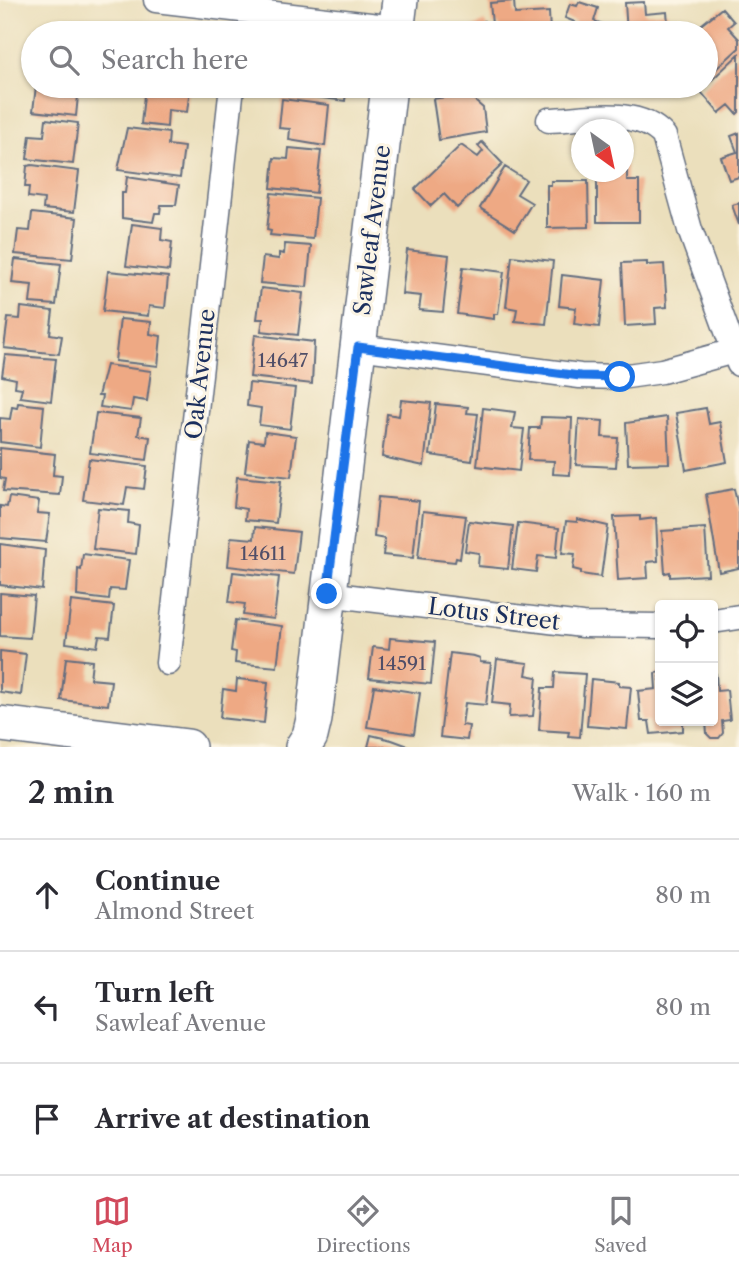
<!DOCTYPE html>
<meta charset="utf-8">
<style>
:root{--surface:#fff;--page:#f7f7f7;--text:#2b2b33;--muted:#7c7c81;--line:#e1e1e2;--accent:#d1495b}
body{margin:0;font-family:"Libre Caslon Text",serif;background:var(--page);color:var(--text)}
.controls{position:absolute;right:21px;bottom:21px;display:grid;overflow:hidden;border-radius:7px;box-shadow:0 2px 5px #0004}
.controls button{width:63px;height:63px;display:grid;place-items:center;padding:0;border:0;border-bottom:2px solid var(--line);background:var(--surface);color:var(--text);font:35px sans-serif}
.compass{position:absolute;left:571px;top:119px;width:63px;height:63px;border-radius:50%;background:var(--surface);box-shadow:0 2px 5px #0004;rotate:147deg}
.stop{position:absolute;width:21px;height:21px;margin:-16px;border:5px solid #1a73e8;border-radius:50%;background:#fff}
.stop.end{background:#1a73e8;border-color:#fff;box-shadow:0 2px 7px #0008}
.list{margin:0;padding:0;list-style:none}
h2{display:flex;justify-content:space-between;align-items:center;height:91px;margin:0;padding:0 28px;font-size:30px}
h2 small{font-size:23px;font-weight:400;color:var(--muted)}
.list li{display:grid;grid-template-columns:46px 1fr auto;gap:21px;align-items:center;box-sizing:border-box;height:112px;padding:0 28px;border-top:2px solid var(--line)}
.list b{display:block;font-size:26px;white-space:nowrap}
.list p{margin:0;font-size:23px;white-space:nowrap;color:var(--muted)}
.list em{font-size:23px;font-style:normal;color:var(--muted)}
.icon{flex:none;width:38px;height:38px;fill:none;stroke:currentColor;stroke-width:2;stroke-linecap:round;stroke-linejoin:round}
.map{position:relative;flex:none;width:739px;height:747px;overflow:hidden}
.search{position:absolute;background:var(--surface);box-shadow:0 2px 5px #0004;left:21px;right:21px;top:21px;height:77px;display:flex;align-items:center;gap:18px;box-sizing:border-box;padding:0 24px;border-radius:38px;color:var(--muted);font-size:26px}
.sheet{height:427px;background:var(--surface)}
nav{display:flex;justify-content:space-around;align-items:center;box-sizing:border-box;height:98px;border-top:2px solid var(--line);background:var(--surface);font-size:19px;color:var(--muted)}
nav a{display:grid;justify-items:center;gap:4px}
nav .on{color:var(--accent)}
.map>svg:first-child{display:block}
</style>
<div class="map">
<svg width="739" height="747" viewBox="0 0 739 747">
<rect width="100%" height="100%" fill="#fcf5e5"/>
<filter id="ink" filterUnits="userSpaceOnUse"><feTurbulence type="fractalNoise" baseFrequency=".0143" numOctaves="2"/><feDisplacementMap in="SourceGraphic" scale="14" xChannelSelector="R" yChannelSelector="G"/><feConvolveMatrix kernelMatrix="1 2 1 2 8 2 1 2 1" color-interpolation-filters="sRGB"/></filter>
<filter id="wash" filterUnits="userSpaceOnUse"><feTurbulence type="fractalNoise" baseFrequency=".00686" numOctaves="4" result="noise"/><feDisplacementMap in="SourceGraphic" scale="28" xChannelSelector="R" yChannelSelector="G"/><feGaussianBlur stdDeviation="1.57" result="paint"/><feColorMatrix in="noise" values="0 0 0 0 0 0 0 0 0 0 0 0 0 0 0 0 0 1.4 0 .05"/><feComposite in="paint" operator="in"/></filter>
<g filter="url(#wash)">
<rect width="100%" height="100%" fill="#ebdfbc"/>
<g id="blocks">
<path fill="#eea984" d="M514,1l1,13 34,-2 1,21h-50l-1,-9h-7l-2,-21z
M579,2l19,6 -4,13 23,8 -2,4h-44l4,-11 -10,-4 5,-14 7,2z
M644,2l1,12 22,-2 2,21h-42l-2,-30z
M722,8l12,14 -6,5 11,12v9l-33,30v-45h-15z
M484,21l8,12h-27z
M59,24l43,5 -1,4h-43z
M739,54v58l-2,2 -8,-9 -10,8 -19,-22z
M36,86h43l-3,30 -43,-5z
M145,86l45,2 -3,24 -19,-2 -1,17 -26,-3z
M285,86h62l-2,15 -61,-8z
M474,92l2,10 7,6 3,24 -47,8 -6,-41z
M282,99l47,6 -4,41 -36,-6 1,-11 -11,-1z
M46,119l32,4 -5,41 -46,-5 3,-24 14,1z
M127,128l42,5 -1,12 16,2 -4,31 -62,-8z
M739,133v44l-10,3 -8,-23 16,-5 -6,-16z
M482,142l21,22 -46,44 -13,-14 -13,12 -16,-17 46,-44 17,12 5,-6 -5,-5z
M289,148l32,3 -5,42 -45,-5 3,-30 14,1z
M32,165l47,6 -5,41 -31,-3 1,-10 -16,-2 1,-10h-4l2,-21z
M624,165h3v16h12v41h-42v-50h27z
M505,167l21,13 -9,14 15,9 -17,27 -35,-22z
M127,177l52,8 -3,20h-15l-1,8h-5l-2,9 -31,-4v-25h3z
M551,181h37l1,46 -42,1v-43h4z
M271,193l46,5 -4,41 -43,-4 1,-4 -4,-1z
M739,203v22l-7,-20z
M32,213l45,5 -5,41 -57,-5 3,-24 12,1z
M132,224l30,4 -1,12 11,2 -3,29 -43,-5z
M285,244l26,2 -4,41 -47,-4 3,-26 16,2v-6l5,1z
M407,250l42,5 -6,57 -24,-2 2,-14 -19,-2z
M512,256l41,5 -7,63 -31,-3 2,-12 -11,-2z
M15,259l46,5 -5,41 -26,-2 2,-18 -20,-2z
M647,262v3l17,-1 3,43 -12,1 1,16 -31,2 -3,-63z
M463,267l41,5 -6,42h-4v5l-37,-5z
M108,271l60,6 -3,31 -16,-2 -1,10 -45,-5z
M562,275l42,5 -5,47 -25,-3 2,-16 -17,-2z
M261,288l42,5 -5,42 -37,-4 2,-12h-6z
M21,307l32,4 -3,23 12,2 -3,18 -55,-6 4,-30 12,1z
M120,319l31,3 -1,12 11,2 -3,30 -43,-5z
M255,335l59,7 -2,42 -62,-7z
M5,355l51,4 -5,42 -31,-4 2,-9 -7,-1 1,-8 -14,-3z
M106,365l45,6 -4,30 -14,-2 -2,12 -31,-4 2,-11h-4z
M249,383l46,5 -5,41 -31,-4 2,-17 -14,-2z
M401,400l30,3 -7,63 -42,-9 5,-43 12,2z
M18,403l26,3 -4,41 -40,-5v-24l10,1 2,-12 5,1z
M436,404l32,3 -1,6 11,1 -6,47 -42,-6z
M483,408l32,4 -3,16 12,1 -5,42 -42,-5z
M706,408l3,16 11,-2 7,40 -41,8 -10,-57z
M96,413l45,5 -3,17 12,2 -3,23 -57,-7z
M541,417l31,1 -2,57 -17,-1 1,-13 -26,-1 2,-32h10z
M667,417l2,46 -41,1 -2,-41z
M579,419l24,2 -1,16 16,1 -2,29 -40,-2z
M265,432l31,4 -5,41 -46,-5 4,-32 15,2z
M0,448l55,6 -2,21 9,1 -2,19 -57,-4 2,-12 -5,-1z
M89,459l58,7 -3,23 -17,-2 -3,18 -41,-5z
M237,477l44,4 -5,42 -31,-3 1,-11 -12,-2z
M734,489l5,22v57l-20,4 -13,-78z
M9,497l30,4 -2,12 13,1 -4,28 -46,-4v-32l7,1z
M378,497l41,4 -6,57 -30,-3 2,-16 -11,-2z
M98,508l31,3 -1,12 11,2 -3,29 -43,-5z
M423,511l43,5 -6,43 -4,-1 -1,4 -37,-4z
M640,516v4l16,-2 2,43 -11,1 1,16 -30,2 -4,-63z
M577,519l31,7 -7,51 -20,-3v-3l-8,-2 2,-15 -13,-1 4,-32 11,1z
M469,521l44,5 -5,43 -30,-3 1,-13 -14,-2z
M518,523l41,5 -3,30 -18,-2 -2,16 -24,-3z
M255,527l44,5 -5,42 -66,-8 3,-29 23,2z
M705,528l3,47 -38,2v-5l-5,1 -3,-42z
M0,544l45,6 -3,40 -42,-5z
M83,554l46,6 -4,30 -15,-1 -1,11 -32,-4 1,-27 3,1z
M233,572l46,5 -5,42 -31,-4 2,-11 -16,-2z
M0,593l34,3 -4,42 -30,-2z
M71,601l43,5 -4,31 -11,-1 -2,11 -31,-4z
M235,620l47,6 -5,41 -42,-4 1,-11 -5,-1z
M390,638l45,4 -4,42 -62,-6 4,-31 16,2z
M0,651l26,3 -5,41 -21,-3z
M450,653l24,3 6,2v4l11,1 -5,42 -21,-2 -3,22 7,1 -2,14 -27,-3z
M66,658l26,3 -2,18 21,2 -3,24 -47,-5z
M497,659l31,4 -2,12 11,2 -4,39 -24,1 1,-12 -18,-2z
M555,672l30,2 -5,63 -12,-1 1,-4 -30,-2 3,-42h12z
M660,672v49h23v10l-32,3 -2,-13h-8l-3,-30 18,-2 -1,-16z
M716,674l1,17 10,-1 3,30 -8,1 1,12 -4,5h-8l-4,-4 -1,-13h7v-46z
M237,679l31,3 -4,41 -44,-5 3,-29 13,2z
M591,679l28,3v4l12,1 -4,42 -40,-3z
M374,686l46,7 -6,41 -47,-7z
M371,735l21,5 19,7h-43z"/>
</g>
</g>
<g filter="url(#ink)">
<use href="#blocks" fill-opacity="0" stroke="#646d7f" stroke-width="2"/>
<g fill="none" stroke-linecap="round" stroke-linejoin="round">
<g stroke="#646d7f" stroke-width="27">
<path id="street" d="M156,0l240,28
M549,120c36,-1 88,-14 115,16l26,94 49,134
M358,347l222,29 40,1 42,-6 72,-20
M327,594l255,31 78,1
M713,621l26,-4
M168,663l64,-577"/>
</g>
<g stroke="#646d7f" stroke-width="38">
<path id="secondary" d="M396,33l4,-33
M0,724l188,23
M303,747l7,-11 4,-17 75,-633"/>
</g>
<use href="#street" stroke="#fff" stroke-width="24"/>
<use href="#secondary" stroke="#fff" stroke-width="35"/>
</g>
</g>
<g fill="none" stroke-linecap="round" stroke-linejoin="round" filter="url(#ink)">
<path stroke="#1a73e8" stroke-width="9" d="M327,594l31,-247 222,29 40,1"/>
</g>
<g text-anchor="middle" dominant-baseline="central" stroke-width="6" stroke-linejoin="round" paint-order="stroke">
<g font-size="19" fill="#504e68">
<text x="283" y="360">14647</text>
<text x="263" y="553">14611</text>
<text x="402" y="663">14591</text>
</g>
<g font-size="23" fill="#1b2f5e" stroke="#fcf5e5">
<text transform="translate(372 230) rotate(-83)">Sawleaf Avenue</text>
<text transform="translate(200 374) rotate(-84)">Oak Avenue</text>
<text transform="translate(494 614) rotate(7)">Lotus Street</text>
</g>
</g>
</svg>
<div class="controls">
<button><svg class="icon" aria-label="locate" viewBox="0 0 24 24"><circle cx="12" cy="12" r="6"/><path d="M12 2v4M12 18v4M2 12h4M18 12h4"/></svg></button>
<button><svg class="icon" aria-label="layers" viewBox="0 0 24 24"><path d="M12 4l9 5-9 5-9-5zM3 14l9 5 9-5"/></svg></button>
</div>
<svg class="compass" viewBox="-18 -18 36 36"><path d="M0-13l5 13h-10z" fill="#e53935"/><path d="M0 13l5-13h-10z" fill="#7c7c81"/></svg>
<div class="stop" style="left:620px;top:377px"></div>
<div class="stop end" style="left:327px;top:594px"></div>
<div class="search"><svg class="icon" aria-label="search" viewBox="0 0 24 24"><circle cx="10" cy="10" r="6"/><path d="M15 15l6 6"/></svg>Search here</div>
</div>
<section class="sheet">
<h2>2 min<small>Walk · 160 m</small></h2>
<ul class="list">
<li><svg class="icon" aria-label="ahead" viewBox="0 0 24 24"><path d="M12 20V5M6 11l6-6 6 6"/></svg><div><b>Continue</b><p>Almond Street</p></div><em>80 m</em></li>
<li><svg class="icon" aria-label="left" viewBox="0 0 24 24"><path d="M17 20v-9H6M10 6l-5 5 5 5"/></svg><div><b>Turn left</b><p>Sawleaf Avenue</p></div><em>80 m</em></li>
<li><svg class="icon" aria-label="arrive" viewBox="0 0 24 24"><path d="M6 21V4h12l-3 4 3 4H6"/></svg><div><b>Arrive at destination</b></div></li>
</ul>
</section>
<nav>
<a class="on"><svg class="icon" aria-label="map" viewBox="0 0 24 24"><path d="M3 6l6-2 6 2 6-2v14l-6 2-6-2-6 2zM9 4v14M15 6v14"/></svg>Map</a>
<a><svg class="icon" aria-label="directions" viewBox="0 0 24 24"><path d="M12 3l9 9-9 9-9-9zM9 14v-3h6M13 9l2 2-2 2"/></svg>Directions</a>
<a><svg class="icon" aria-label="saved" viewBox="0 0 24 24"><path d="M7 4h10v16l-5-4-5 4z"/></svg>Saved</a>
</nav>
